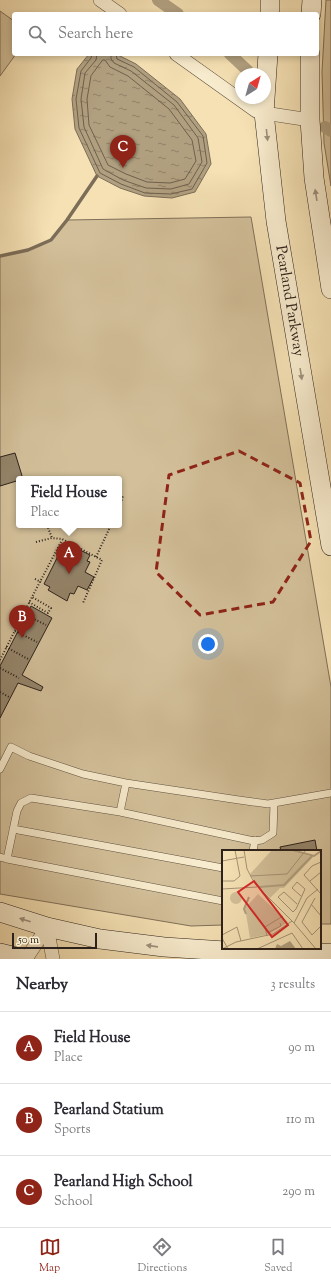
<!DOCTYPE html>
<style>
:root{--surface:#fff;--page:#f7f7f7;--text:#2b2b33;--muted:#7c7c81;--line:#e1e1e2;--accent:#8f2418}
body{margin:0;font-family:"Sorts Mill Goudy",serif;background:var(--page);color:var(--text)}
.compass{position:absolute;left:235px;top:68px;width:36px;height:36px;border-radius:50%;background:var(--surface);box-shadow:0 2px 6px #0003;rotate:37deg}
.scale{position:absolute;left:12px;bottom:10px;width:85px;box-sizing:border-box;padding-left:4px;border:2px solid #2d211b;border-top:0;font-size:11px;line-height:14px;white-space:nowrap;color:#2d211b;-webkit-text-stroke:3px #f8ecce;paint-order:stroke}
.you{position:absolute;left:208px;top:644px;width:14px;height:14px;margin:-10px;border:3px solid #fff;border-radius:50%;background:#1a73e8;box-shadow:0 0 0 6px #1a73e833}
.badge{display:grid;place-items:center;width:26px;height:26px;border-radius:50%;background:var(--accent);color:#fff;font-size:13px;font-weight:700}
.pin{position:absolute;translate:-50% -33px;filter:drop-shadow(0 1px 2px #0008)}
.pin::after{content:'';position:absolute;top:21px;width:14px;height:12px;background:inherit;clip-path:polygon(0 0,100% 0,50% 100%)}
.popup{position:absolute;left:16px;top:476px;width:106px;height:52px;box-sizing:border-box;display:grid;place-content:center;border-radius:4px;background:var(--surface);filter:drop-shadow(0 1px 3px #0005);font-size:13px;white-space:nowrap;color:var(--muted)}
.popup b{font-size:15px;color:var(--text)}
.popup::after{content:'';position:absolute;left:50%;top:100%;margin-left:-8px;border:8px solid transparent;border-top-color:var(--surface)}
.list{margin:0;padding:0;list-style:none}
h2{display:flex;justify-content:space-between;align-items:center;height:52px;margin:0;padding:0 16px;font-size:17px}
h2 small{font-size:13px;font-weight:400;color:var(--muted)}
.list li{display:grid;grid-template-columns:26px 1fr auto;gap:12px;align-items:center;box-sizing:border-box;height:72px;padding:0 16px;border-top:1px solid var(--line)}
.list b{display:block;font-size:15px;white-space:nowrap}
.list p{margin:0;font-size:13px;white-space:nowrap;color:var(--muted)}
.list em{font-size:13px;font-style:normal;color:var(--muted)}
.icon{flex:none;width:22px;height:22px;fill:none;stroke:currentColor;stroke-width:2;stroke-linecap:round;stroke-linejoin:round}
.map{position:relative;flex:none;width:331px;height:959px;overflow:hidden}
.search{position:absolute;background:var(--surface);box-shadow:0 2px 6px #0003;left:12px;right:12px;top:12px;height:44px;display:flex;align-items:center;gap:10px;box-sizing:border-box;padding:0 14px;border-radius:4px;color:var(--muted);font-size:15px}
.sheet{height:268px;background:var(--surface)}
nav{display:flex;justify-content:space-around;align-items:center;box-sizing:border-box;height:56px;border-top:1px solid var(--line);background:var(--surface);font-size:11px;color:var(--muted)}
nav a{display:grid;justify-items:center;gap:2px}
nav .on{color:var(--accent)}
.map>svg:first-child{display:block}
</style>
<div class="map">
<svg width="331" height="959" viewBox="0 0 331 959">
<defs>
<pattern id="water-ripples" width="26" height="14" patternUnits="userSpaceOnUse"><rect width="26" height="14" fill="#b1a080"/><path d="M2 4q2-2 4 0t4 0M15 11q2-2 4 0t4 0" fill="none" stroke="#908268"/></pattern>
</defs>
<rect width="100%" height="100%" fill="#f5e1b4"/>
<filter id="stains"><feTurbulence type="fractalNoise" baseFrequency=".005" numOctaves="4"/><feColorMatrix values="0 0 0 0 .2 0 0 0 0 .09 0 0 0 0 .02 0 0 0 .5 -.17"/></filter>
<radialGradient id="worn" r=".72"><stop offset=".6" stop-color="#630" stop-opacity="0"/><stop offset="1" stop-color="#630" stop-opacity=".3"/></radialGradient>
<path fill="#d3c09a" stroke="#80705a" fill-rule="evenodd" d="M326,0h5v186l-7,-43 -2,-71z
M0,11l14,10v33h2l-16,22z
M251,217l80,470v237h-11v-73h-97v74l-32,1 -191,-32v-638l28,-6 23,-10 16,-20zM19,479h100v46h-100z"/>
<path fill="url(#water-ripples)" stroke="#7c6d58" d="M89,54h27l20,10 44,35 26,35 5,30 -16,28 -23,6 -28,-2 -24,-8 -23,-12 -22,-47 -3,-30 5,-30z"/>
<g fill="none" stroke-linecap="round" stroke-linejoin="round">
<path stroke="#6f604e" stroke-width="1" d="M92,54l-1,4 -10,13 -5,28 3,29 21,45 21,11 24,9 26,1 21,-5 15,-26 -4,-27 -26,-34 -43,-35 -17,-8 -1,-5
M97,54l-1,6 -11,13 -4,26 3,28 19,42 20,11 23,8 25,1 18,-5 13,-22 -4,-24 -24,-33 -43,-34 -17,-8 -3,-4v-5
M103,60h2l5,7 18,9 41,33 23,31 4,21 -11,18 -15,4 -23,-1 -21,-8 -18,-9 -19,-40 -2,-26 4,-23z"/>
<path stroke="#7c6d58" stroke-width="3.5" d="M0,256l28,-6 23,-10 16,-20 30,-44"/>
<path stroke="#b1a080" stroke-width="12" d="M158,0l20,14
M230,54l18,17
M325,127l6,4"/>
</g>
<path fill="#95856b" stroke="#2d211b" d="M15,453l8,26 -23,7v-29z
M70,545l20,10 -3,6 3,1 -5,10 9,5 -7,13 -9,-4 -4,8 -4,-1 -3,8 -19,-11 2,-3 -6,-3 19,-38 5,3z
M31,606l21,12 -30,57 21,12 -2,4 -23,-8 -18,35v-52z
M315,840l2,11h-36l-1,-4z"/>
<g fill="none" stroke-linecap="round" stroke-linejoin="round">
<g stroke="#5f5141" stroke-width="8">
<path id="lane" d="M0,769l11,-22 18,9 54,18 43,9 113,17 29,4 63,-11
M120,812l134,29 8,-1 11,-7 1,-30
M13,829l210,39
M253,851l2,-11
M0,857l7,2 10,-48 4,-8 10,-5 89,14 6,-29
M7,859l216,42"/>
</g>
<g stroke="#5f5141" stroke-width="14">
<path id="street" d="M100,0l20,14
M176,54l80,57 8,2 46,7
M26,959l21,-32 6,32"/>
</g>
<g stroke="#2d211b" stroke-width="20">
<g id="secondary">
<path d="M270,14v-14"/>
<path d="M311,14l1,-14"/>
<path id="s1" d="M268,54l-4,59 12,108 55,325"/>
<path d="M310,54v66l4,58 17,111"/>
<path d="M0,912l47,15 53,12 64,8 122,8 45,-2"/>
<path d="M0,953l24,6"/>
</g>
</g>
<path stroke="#2d211b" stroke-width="2" stroke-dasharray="1 2" stroke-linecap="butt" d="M119,509l4,-13
M47,525l5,13
M36,542l16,-4 10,1 40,21 -19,43
M96,557l15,-32
M35,579l6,3
M29,602l19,11 3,-5 -19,-11 30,-57
M24,614l22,11
M15,631l22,11
M6,647l22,12
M0,660l32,-63
M0,668l19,10
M0,692l9,5"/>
<use href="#lane" stroke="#f8ecce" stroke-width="7"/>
<use href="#street" stroke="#f8ecce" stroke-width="13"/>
<use href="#secondary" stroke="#f8ecce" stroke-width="19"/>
</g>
<defs><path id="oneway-solid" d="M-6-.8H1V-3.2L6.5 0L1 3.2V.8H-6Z"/></defs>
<g fill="#9d917d">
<use href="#oneway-solid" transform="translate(267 135) rotate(84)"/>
<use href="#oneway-solid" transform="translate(316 195) rotate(-99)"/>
<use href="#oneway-solid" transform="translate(301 374) rotate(81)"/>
<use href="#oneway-solid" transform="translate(25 920) rotate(-162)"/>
<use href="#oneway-solid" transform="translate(152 946) rotate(-172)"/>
</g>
<path fill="none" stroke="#8f2418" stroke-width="3" stroke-dasharray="8 5" stroke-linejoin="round" d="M239,451l61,32 11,58 -38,61 -73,13 -44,-43 13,-97z"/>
<g text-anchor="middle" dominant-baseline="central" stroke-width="3" stroke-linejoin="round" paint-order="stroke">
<g font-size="15" fill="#2d211b" stroke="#f8ecce">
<text stroke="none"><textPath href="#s1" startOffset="249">Pearland Parkway</textPath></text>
</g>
</g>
<g transform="translate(222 850)">
<rect width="99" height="99" fill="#f5e1b4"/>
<path d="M50,0h17l24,7 -29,31h-4l-10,10 -11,-10 -9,-14zM8 48a6 6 0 1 1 12 0a6 6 0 1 1-12 0ZM36,44l30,28 -19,12 -19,4 -5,-30z" fill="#d3c09a"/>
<path d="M68,91l6,8h-21l2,-5 4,2z" fill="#b1a080"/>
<path fill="none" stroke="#b1a080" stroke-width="2" d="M70,0l22,6 7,-5M37,37l25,-2 28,-29M24,64l-2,-5 5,-12"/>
<path fill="none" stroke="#a59477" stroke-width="1" d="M22,0l3,19 8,15 39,39 22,26M0,11l22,-4M99,12l-9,4 -8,9 17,19M28,26l37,-2 19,-24M0,31h12l6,-5 -5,-26M88,31l11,-9M0,39l35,-2M93,48l-13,24 10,13 9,-9M75,54l-13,-12 -6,5 15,15 3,-3 9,-20 -8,-7 -5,6 9,8M89,54l10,12M72,73l13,-25 11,-9M47,82l12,-6 -1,-3M0,85l15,-8 4,14M45,86l-2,-9 18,-11M0,88l6,11M0,99l14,-7 37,-8 19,-13M35,99l35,-16 11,16"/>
<path fill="#d62828" fill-opacity="0.15" stroke="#d62828" stroke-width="2" d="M32,31l34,44 -16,12 -34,-45z"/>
<rect width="99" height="99" fill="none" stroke="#2d211b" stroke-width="2"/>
</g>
<rect width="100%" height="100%" filter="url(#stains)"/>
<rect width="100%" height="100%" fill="url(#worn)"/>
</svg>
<svg class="compass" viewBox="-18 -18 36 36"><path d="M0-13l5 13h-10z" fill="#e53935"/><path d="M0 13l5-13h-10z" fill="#7c7c81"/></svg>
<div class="scale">50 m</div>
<div class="you"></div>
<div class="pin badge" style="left:69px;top:574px">A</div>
<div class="popup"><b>Field House</b>Place</div>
<div class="pin badge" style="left:22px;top:638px">B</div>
<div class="pin badge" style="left:123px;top:168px">C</div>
<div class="search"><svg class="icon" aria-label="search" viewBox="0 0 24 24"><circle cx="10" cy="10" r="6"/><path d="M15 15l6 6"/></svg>Search here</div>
</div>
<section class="sheet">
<h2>Nearby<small>3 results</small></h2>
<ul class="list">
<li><span class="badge">A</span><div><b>Field House</b><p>Place</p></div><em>90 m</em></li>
<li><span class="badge">B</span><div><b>Pearland Statium</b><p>Sports</p></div><em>110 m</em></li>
<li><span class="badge">C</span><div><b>Pearland High School</b><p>School</p></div><em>290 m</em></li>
</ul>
</section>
<nav>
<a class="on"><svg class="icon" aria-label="map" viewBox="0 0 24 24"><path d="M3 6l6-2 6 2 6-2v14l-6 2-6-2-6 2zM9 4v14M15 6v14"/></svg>Map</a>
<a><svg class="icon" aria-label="directions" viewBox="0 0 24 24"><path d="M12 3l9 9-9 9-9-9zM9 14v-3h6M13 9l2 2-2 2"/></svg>Directions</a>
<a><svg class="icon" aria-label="saved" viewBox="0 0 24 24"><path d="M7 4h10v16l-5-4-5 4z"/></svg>Saved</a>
</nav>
